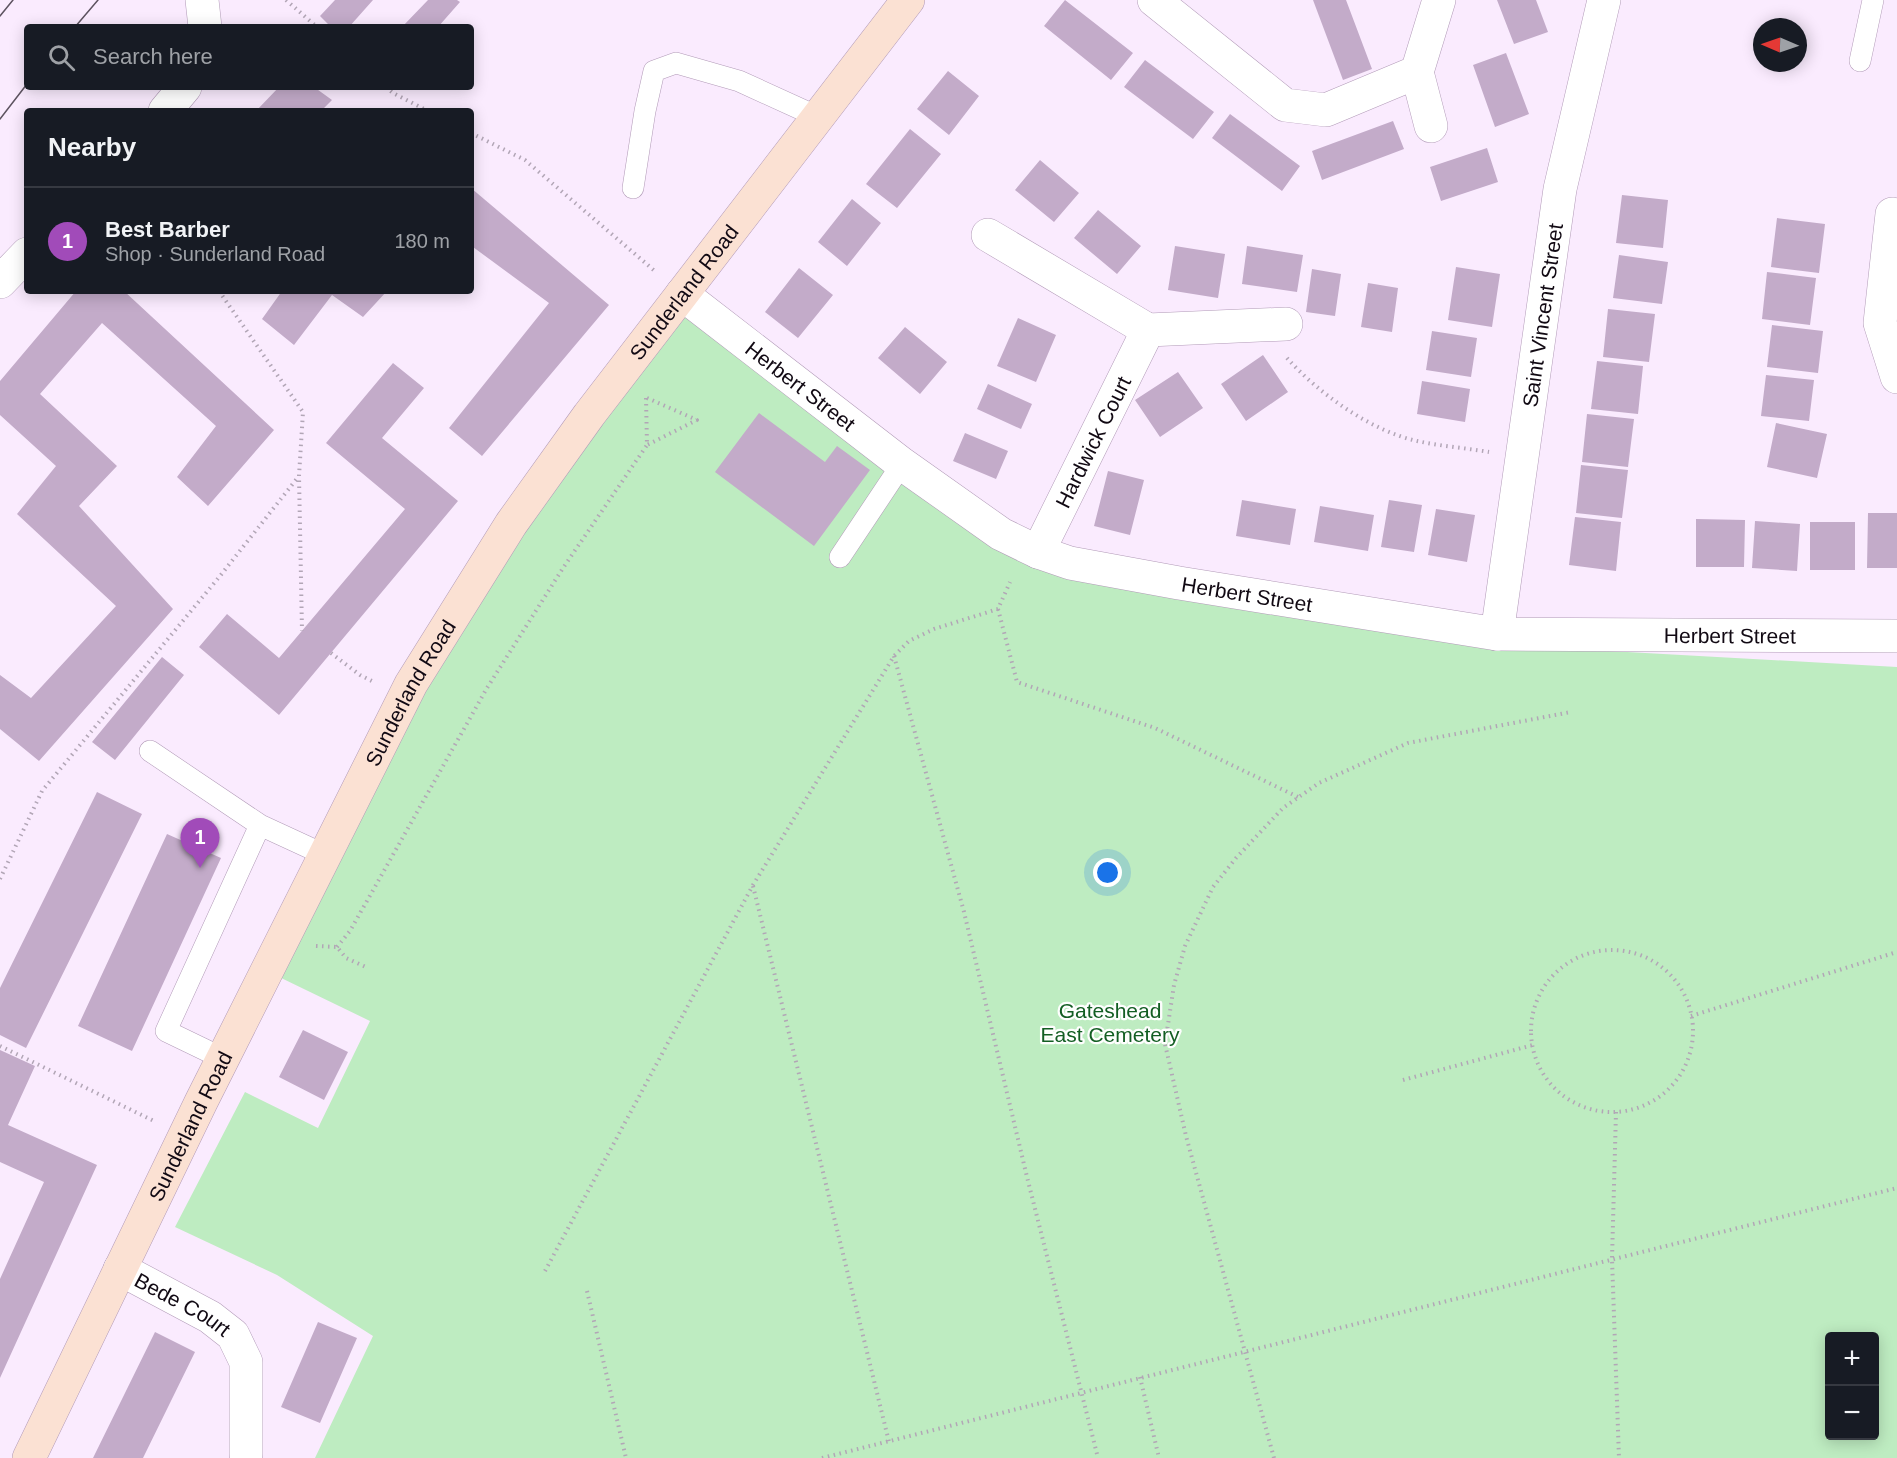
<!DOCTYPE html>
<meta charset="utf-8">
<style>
:root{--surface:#171b24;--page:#242831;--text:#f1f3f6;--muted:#9ea1a6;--line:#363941;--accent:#a14bb9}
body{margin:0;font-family:Helvetica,sans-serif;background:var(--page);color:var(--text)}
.controls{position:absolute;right:18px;bottom:18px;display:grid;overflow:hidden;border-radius:6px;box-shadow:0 3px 15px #0003}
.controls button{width:54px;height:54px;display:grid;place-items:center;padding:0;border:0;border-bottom:2px solid var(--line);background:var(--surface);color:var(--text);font:30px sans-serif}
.compass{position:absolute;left:1753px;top:18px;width:54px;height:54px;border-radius:50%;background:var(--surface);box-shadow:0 3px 15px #0003;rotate:272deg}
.you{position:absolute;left:1108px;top:873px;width:21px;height:21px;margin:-15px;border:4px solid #fff;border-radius:50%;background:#1a73e8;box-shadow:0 0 0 9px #1a73e833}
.badge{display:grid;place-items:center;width:39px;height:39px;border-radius:50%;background:var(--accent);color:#fff;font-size:20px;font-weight:700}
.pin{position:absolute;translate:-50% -50px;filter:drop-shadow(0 2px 3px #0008)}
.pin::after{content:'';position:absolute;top:32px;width:21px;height:18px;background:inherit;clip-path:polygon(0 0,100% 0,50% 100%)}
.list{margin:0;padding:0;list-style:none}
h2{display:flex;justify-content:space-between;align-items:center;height:78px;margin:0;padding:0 24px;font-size:26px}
h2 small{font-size:20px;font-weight:400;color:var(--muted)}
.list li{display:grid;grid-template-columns:39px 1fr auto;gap:18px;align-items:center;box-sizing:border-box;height:108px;padding:0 24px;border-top:2px solid var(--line)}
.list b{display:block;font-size:22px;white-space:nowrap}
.list p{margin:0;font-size:20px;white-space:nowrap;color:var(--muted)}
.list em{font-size:20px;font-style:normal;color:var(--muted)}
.icon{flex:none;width:33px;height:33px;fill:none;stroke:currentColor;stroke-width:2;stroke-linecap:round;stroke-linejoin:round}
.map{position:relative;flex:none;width:1897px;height:1458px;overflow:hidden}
.search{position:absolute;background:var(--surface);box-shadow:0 3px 15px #0003;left:24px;top:24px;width:450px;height:66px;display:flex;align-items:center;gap:15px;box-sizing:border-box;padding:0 21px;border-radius:6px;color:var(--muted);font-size:22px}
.panel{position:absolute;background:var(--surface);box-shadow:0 3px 15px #0003;left:24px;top:108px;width:450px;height:186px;border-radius:6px}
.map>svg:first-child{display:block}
</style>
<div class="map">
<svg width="1897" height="1458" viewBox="0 0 1897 1458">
<rect width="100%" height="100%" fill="#faebfe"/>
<path fill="#beecc1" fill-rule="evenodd" d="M684,305l315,237 487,102 411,23v791h-1582l58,-122 -96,-61 -102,-48 70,-135 73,36 52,-107 -95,-46 54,-112 184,-333zM1830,1336h44v100h-44z"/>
<path fill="#c3abc9" d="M335,0h38l-24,27h-18l-11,-11z
M428,0h29l3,2 -22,25h-36z
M1065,0l68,53 -22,27 -67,-54z
M1313,0h33l26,69 -29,11z
M1497,0h39l12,32 -34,12z
M1506,53l23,61 -34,13 -22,-62z
M1145,60l69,52 -21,27 -69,-52z
M948,71l31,25 -30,39 -32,-26z
M279,87h35l18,13 -11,11h-65z
M1230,114l70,52 -18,25 -70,-53z
M1393,121l11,28 -82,31 -10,-29z
M910,129l31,25 -44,54 -31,-24z
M1487,148l11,34 -57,19 -11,-34z
M1040,160l39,33 -25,29 -39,-32z
M471,188l138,117 -127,151 -33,-28 100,-125 -76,-56 -2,3z
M1622,195l46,5 -5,48 -47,-5z
M852,199l29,24 -34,43 -29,-24z
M1098,210l43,36 -24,28 -43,-36z
M1777,218l48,6 -6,49 -48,-6z
M1175,246l50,8 -7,44 -50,-8z
M1247,246l56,9 -6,37 -55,-8z
M1619,255l49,7 -6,42 -49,-6z
M1456,267l44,7 -8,53 -44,-7z
M799,268l34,27 -35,43 -33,-26z
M1312,269l29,5 -6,42 -29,-4z
M1767,272l49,6 -6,47 -48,-6z
M1368,283l30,5 -6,44 -31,-5z
M76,291h48l150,139 -66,76 -31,-29 39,-51 -114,-103 -62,71 77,72 -38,40 94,103 -134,152 -39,-32v-54l31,23 85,-92 -99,-92 39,-48 -56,-51v-34z
M282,291h105l-24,26 -31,-22 -38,50 -32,-26z
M1608,309l47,5 -6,48 -46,-5z
M1018,318l38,17 -20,47 -39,-16z
M1772,325l51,6 -5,42 -51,-6z
M905,327l42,35 -27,32 -42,-36z
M1432,331l45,7 -6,39 -45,-7z
M1263,355l25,37 -42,29 -25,-37z
M1597,361l46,5 -5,48 -47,-5z
M393,363l31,25 -42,50 76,63 -179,214 -80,-68 28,-33 52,44 126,-149 -79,-66z
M1178,372l25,36 -43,29 -25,-37z
M1766,375l48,5 -5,41 -48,-5z
M1422,381l48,8 -5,33 -48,-8z
M988,384l44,20 -11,25 -44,-20z
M759,413l66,49 12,-16 33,24 -56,76 -99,-74z
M1587,414l47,5 -6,48 -46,-5z
M1776,423l51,11 -10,44 -50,-11z
M965,433l43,18 -12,28 -43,-18z
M1581,465l47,5 -6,48 -46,-5z
M1108,471l36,9 -14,55 -36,-9z
M1242,500l54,9 -6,36 -54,-9z
M1389,500l33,5 -8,47 -33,-5z
M1320,506l54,9 -6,36 -54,-9z
M1436,509l39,6 -8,47 -39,-7z
M1868,513h29v55h-30z
M1575,517l46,5 -5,49 -47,-6z
M1696,519l49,1 -1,47h-48z
M1755,521l45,3 -3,47 -45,-3z
M1810,522h45v48h-45z
M162,657l22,18 -69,85 -23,-18z
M97,792l45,22 -116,234 -26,-13v-47z
M167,834l54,24 -89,193 -54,-25z
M303,1030l45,22 -24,48 -45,-23z
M0,1050l35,16 -27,59 89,40 -97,213v-99l44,-97 -44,-20z
M318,1322l39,16 -37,85 -39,-16z
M155,1332l40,20 -52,106h-50z"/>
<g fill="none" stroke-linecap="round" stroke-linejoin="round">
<g stroke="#b29bb8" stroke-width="22">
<path id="lane" d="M1860,61l13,-61
M633,188l12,-77 9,-40 22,-8 63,18 79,36
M840,557l62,-93
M150,751l110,74 65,30
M224,1059l-58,-28 94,-206"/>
</g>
<g stroke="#b29bb8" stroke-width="34">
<g id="street">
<path d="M202,0l3,27"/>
<path d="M1154,0l131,105 41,5 91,-38 22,-72"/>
<path d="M1417,72l14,54"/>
<path d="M165,111l20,-24"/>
<path d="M1892,214l-12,109 17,54"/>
<path d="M988,235l160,95 138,-6"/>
<path d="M0,282l27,-28"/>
<path id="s1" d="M682,294l220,170 99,70 37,18 32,11 109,20 318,51 400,2"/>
<path id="s2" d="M1038,552l110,-222"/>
<path id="s3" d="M1497,634l63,-445 44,-189"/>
<path id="s4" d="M120,1269l90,48 23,18 13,27v92"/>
</g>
</g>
<g stroke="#b29bb8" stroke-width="34">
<g id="secondary">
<path id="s5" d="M29,1458l172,-356 210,-418 100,-160 78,-109 319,-415"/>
</g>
</g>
<path stroke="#b2a6b6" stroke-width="4" stroke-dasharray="1.5 4.5" stroke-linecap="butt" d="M286,0l31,27
M386,87l7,6 35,18
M471,133l54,27 131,112
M219,291l84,121 -4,64 3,155
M1287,358c31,35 84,73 130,83 23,5 48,7 72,11
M647,398l50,22 -50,25
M998,609l19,73 138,46 143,69
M331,653l29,22 14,7
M894,656l70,256 63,265 71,281
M0,879l42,-88 178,-215 79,-100
M753,886l136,556
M316,946l21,1 9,11 22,10
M337,947l13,-16 137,-243 76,-120 84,-123 -1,-47
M1531 1031a81 81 0 1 1 162 0a81 81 0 1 1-162 0Z
M1691,1016l206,-64
M0,1046l154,75
M1403,1080l130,-35
M1616,1112l-4,147 7,199
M545,1271l208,-386 141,-229 15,-15 25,-12 64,-20 12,-27
M587,1291l39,167
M1140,1377l19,81
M822,1458l1075,-270
M1274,1458l-88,-322 -21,-92 9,-59 11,-39 28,-59 23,-29 47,-50 36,-25 89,-40 163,-31"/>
<use href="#lane" stroke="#fff" stroke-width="21"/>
<use href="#street" stroke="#fff" stroke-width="33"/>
<use href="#secondary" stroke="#fbe1d3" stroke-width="33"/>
<path stroke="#5d5360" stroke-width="1.5" d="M0,16l13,-16
M75,27l23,-27
M0,119l27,-35"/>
</g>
<g text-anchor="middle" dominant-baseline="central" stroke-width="4.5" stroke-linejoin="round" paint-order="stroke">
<g font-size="21" fill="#110913" stroke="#fefefe">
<text stroke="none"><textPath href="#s5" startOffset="1341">Sunderland Road</textPath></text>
<text stroke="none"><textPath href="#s3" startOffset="322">Saint Vincent Street</textPath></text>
<text stroke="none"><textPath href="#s1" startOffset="150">Herbert Street</textPath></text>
<text stroke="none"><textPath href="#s2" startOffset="123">Hardwick Court</textPath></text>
<text stroke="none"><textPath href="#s1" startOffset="654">Herbert Street</textPath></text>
<text stroke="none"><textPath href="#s1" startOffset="1140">Herbert Street</textPath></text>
<text stroke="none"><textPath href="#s5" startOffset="855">Sunderland Road</textPath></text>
<text stroke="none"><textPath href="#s5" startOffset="369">Sunderland Road</textPath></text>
<text stroke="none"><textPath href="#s4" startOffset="72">Bede Court</textPath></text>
</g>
<g font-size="21" fill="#135e23" stroke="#fefefe">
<text x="1110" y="1010">Gateshead<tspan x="1110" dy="24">East Cemetery</tspan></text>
</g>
</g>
</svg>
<div class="controls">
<button>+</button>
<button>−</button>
</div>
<svg class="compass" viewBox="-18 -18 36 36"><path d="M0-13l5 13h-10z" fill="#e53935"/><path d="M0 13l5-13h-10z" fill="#9ea1a6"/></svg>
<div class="you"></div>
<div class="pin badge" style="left:200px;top:868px">1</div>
<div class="search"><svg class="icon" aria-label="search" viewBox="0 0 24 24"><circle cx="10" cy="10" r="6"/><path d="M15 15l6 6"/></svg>Search here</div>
<section class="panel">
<h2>Nearby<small></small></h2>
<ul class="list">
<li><span class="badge">1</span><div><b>Best Barber</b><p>Shop · Sunderland Road</p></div><em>180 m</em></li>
</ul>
</section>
</div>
